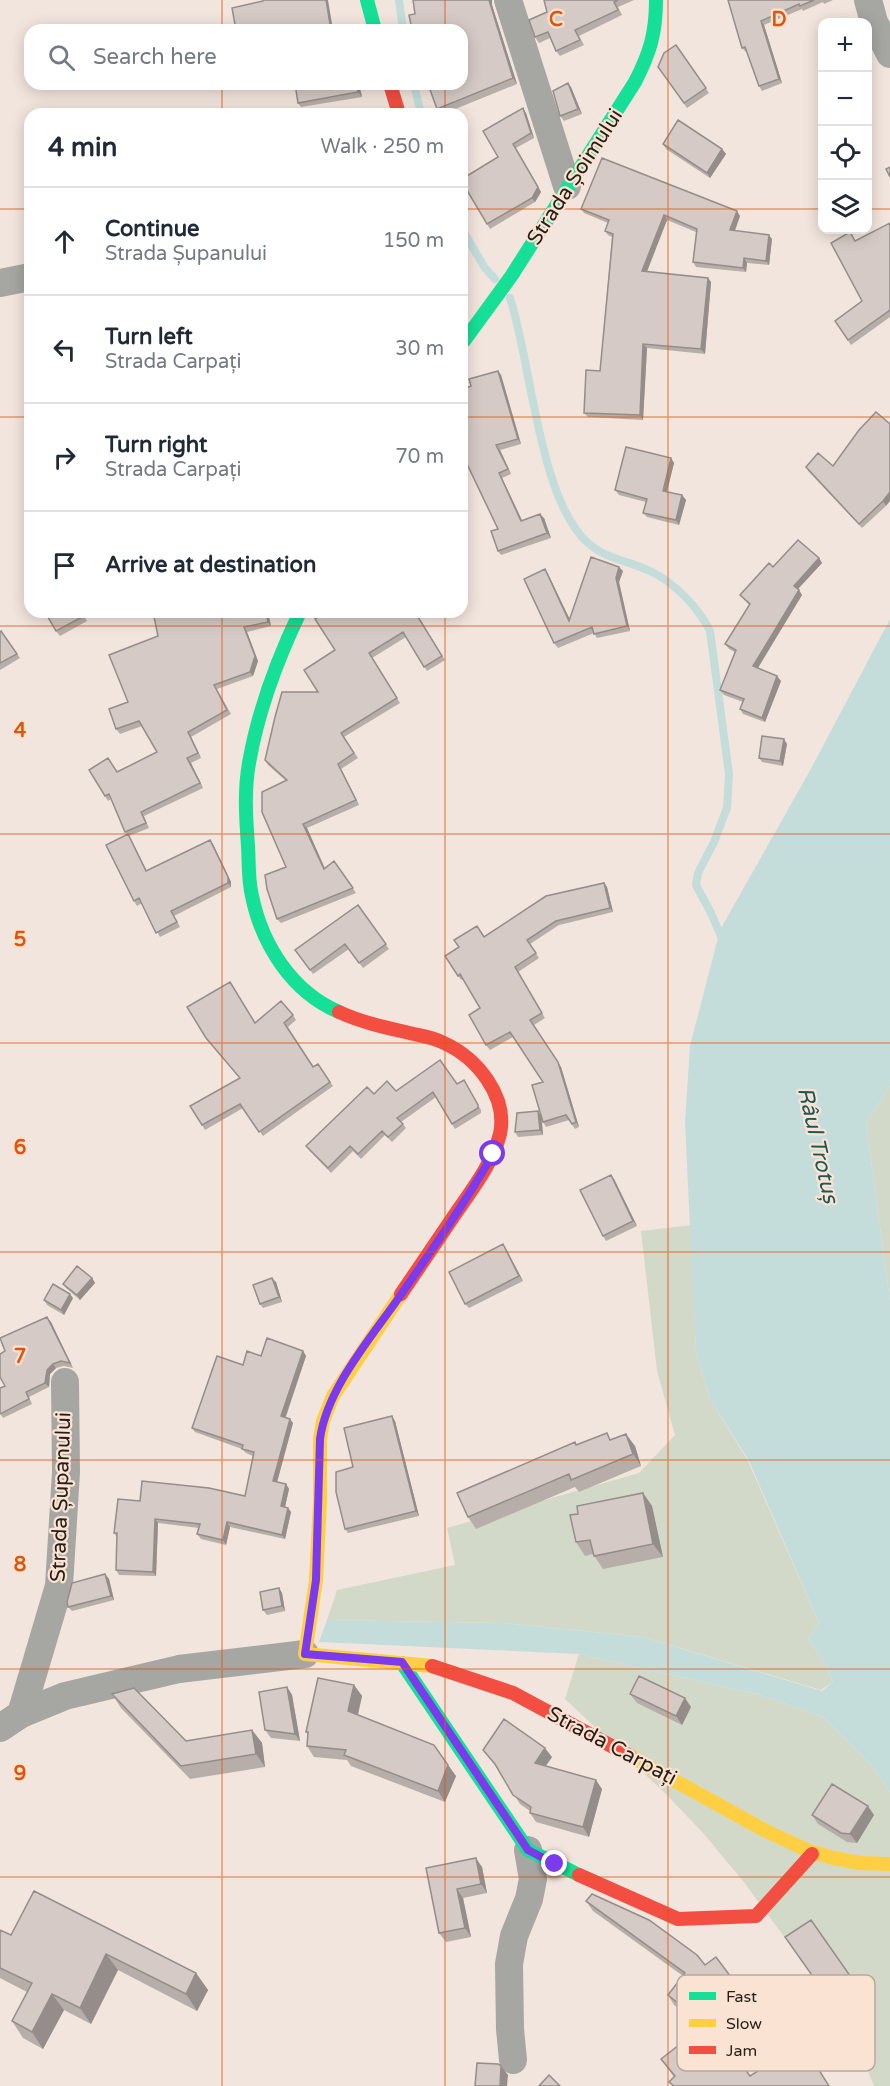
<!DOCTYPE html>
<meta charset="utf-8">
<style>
:root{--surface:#fff;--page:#f6f6f7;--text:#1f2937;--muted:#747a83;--line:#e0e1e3}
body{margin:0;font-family:"Varela Round",sans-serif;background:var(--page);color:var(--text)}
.controls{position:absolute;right:18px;top:18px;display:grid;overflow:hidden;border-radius:12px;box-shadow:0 3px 15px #0003}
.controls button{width:54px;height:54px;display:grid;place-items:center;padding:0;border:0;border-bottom:2px solid var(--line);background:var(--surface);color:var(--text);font:30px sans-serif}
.stop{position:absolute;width:18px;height:18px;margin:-14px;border:4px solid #7c3aed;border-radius:50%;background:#fff}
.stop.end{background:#7c3aed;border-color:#fff;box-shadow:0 2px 6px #0008}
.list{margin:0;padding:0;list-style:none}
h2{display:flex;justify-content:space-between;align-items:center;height:78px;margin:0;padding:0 24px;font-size:26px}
h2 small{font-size:20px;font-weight:400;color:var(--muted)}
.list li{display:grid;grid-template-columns:39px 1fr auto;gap:18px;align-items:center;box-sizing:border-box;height:108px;padding:0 24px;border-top:2px solid var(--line)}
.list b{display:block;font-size:22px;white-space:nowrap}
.list p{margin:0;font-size:20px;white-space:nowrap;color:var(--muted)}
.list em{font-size:20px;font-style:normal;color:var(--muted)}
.icon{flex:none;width:33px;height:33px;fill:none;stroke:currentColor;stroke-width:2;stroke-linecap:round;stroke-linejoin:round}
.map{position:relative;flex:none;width:890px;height:2086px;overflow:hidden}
.search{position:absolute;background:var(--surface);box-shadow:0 3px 15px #0003;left:24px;top:24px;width:444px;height:66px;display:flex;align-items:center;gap:15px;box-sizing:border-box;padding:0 21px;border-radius:18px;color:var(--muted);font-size:22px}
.panel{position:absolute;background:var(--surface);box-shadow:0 3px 15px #0003;left:24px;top:108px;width:444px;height:510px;border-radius:18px}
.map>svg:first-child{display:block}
</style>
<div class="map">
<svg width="890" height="2086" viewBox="0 0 890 2086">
<rect width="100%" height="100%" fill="#f2e5dd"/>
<path fill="#d3d9c9" d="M890,1086v215l-24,-178z
M691,1225l5,128 14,46 38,62 71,162 -11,16 16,23 9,20 -12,8 -178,-53 -141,-14 -175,-3 10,-30 118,-25 -8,-37 192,-55 36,-38 -18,-64 -16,-140z
M579,1654l181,41 62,21 51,51 17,25v294h-16l-25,-61 -106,-144 -40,-48 -36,-38 -102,-96z"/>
<path fill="#c4dddb" d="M890,619v467l-24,37 24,178v491l-17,-25 -51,-51 -62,-21 -181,-41 -260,-12 8,-22 175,3 141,14 179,54 11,-9 -9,-20 -16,-23 11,-16 -70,-162 -39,-62 -14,-46 -11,-231 5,-76 30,-116 93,-165z"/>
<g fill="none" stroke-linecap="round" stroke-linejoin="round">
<path stroke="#c4dddb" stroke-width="8" d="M399,0l4,30
M414,84l7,30
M462,229l23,39 10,11
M510,298c21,63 29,202 78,245 18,16 41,18 62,28 25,12 48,36 60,60l19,143 -2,34 -13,34 -16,31 -2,12 15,28 12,28"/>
<path stroke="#a6a6a2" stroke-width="28" d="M508,0l59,186
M868,0l6,22 16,32
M0,283l30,-6
M21,1714l38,-128 7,-114 -1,-90
M0,1728l21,-14 44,-18 114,-27 126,-15
M513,2060l-3,-31 -1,-65 5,-28 15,-37 4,-20 -5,-29"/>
<path stroke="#16e098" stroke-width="14" d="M367,0l8,30
M464,341l48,-66 123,-193c15,-29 21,-49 21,-82
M300,612c-23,48 -42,99 -51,151 -5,28 -3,55 -1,83 1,16 0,34 4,50 10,49 40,96 87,116
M402,1663l126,187 51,25"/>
<path stroke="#ffcf43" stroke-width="14" d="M401,1294l-68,102 -10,25 -3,18v62l-4,79 -11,74 127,12
M630,1756l134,74 45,21 24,7 27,5 30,1"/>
<path stroke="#f24e42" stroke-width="14" d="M390,84l9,30
M339,1012c24,11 49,16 75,22 10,2 21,4 30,9 33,15 64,53 56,91 -7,28 -26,53 -42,76 -19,28 -38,56 -57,84
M432,1666l81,27 117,63
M579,1875l99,44 78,-3 56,-62"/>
</g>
<path fill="#b7aea9" d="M544,0h90l-16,7 4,8 -43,21 5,9 -24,11 -4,-5 -6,-13 -11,5 -4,-6 12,-25z
M728,0h105l-9,4 -1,-2 -20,9 -1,-2 -38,16 18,58 -20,8 -3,-5 -12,-34h-1l-4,-4z
M492,5l25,79 -74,30h-3l-3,-5 -22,-95z
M676,45l33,48 -22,15 -29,-41z
M359,84l3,13 -61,10 -3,-4z
M571,87l11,27 -18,7 -4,-5z
M526,113l8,25 -18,10 25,44 -6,10 -45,27 -3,-5 11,-67z
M663,144l59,5 4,5 -16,24 -44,-29z
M581,209l159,7 -5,15 37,8 -3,26 -22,-2 -1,9 -50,-5 -3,-5 3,-30 -29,-12 -20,52 61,6 3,4 -6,72 -58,-6 -4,72 -55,-3 -4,-4 16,-42 12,-134 -4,-2 -3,-4 3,-8 -24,-10z
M890,223v94l-39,28 -16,-24 27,-20 -6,-60z
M498,371l3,4 20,69 -21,6 11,24 -9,4 20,42 22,-2 7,20 -50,17 -3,-4v-22l-29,-62 -7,5v-82z
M859,430l27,76 -24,22 -53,-56 -3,-5 27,-1z
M671,458l3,5 -7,29 15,3 4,5 -7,25 -32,-8 -4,-4 3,-11 -27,-7 -4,-5z
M819,558l3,5 -24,26 4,6 -44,73 23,13 -16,41 -22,-8 -3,-5 3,-7 -19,-7 -4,-5 15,-38 -6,-3 -4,-5 24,-39 -9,-10 33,-28z
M545,569l3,5 22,46 53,-49 -4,11 11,49 -33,7 -3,-5 -36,15 -4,-5z
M82,612l5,9 -27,15 -4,-5z
M153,612h115l3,14 -24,6 11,29 -5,15 -36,13 14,25 -40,23 10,21 -10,5 12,25 -59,28 5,12 -20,8 18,35 63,-31 3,4 18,38v5l-57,29 6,11 -20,10 -18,-34 -5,3 -3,-5 -7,-66 -16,-36 -3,2 -19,-31 28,2 40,-20 -15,-26 -22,8 -4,-5 42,-93z
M415,612l30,48 -18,11 -21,-34 -34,21 28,45 -56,34 14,21 -17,11 18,36 -52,23 17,40 10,-7 22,32 -75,30 -4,-4 9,-52v-86l-18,-16 -3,-5 53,-68z
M1,631l19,27 -20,12v-38z
M787,744l-4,22 -21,-4 -3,-4z
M604,883l3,4 6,25 -54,13 -29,19 9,14 -21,14 27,46 -11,7 27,42 18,60 -4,2 -6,-9 -23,7 -3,-5 -1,-4 1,17 -25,2 -3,-5 23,-21 3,4 2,-33 -30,-45 -23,13 -4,-5 -6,-37 -17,-29 -2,1 -16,-24 39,-19z
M358,905l31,44 -26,19 -14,-19 -36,25 -18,-24z
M293,1015l3,5 -8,7 26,40 4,-3 15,22 -70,50 -20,-28 -38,22 -3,-5 38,-47 -34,-40 49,-16z
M464,1080l17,30v3l-26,16 -19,-32 -35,25 5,6 -14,14 -7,-7 -24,24 -8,-8 -22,22 -21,-22 -4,-5 68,-52 83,-10z
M611,1175l3,4 23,47 -31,15 -3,-5z
M506,1249l17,32 -54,27 -4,-4z
M92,1278l3,5 -15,17 -14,-12 -3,-4z
M276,1282l6,20 -19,6 -3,-4z
M73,1298l-9,17 -17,-10 -3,-5z
M51,1322l22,46 -9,-2 -8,2 -6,6 -1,13 -20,10 3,7 -29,14 -3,-5 5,-27v-35z
M303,1351l3,5 -20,61 7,6 -16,59 9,2 3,5 -4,18 3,1 3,4 -6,27 -55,-12 -4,18 -25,-6 -4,-5 2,-6 -41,-5 -2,53 -37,-1 -3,-5 1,-33 -3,-4 26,-32 105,-5 8,-40 -7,-3 -4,-4 -47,-17 -3,-4 51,-63 18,-9z
M395,1421l24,95 -71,17 -3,-4 8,-62z
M612,1439l23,7 6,20 -62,26 -4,-5 -99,42 -8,-12 107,-75 2,3z
M643,1493l9,13 11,51 -60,12 -10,-15 -8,2 -9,-14 2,-28z
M105,1574l4,5 5,21 -42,11 -4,-4z
M279,1588l3,5 3,18 -18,4 -4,-5z
M354,1685l8,11 -4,19 98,61 -11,26 -94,-36 -4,-6 -33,-3 -7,-11 1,-12 -2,-2z
M287,1687l5,8 8,46 -29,-3 -6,-8z
M112,1694l74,47 66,-11 10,13 3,24 -75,12 -69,-71z
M630,1694l61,13 -9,18 -45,-22z
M483,1750l69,7 -6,9 56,23 -13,48 -53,-15 -6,-9v-2l-10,-7 -22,-35z
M812,1815h62l-17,28 -10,-1 -29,-18z
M482,1867l5,26 -24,5 8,39 -25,5 -7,-9 -13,-65z
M34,1891l162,82 12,17 -11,21 -79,-41 -27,54 -27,-14 -21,39 -20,-11 -11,-17 15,-29 -27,-14v-48l11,5z
M586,1901l119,64 11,-8 25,34 -12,8 8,12 -2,3 -13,-9 -5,3 25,33 -11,9 19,26 59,-23 20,33h-156l-4,-4 5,-5 -13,-18 32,-25 1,-14 -20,-15 -6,-10 15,-19 -90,-65z
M811,1920l49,69 -26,18 -49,-70z"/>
<path fill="#958d8a" d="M326,0h2l5,30h-2z
M489,0h3v5l25,79 -4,-6z
M761,21l3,4 18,58 -3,-4z
M568,83l3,4 11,27 -4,-5z
M357,84h2l3,13 -4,-5z
M523,108l3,5 8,25 -3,-5z
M513,144l28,48 -6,10 -3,-4z
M722,149l4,5 -16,24 -3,-5z
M737,211l3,5 -7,19 -3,-5z
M664,215l3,5 -22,56 -3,-5z
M769,235l3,4 -3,26 -3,-4z
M744,258l3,5 -1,9 -3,-4z
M708,278l3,4 -6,72 -4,-5z
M643,344l4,4 -4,72 -3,-5z
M498,371l3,4 20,69 -3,-5z
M496,445l4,5 11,24 -3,-5z
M671,458l3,5 -8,32 -3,-4z
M499,473l3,5 22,47 -3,-4z
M890,492v9l-4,5 -3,-5z
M682,495l4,5 -7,25 -3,-5z
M540,514l4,4 7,20 -4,-5z
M819,558l3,5 -25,27 -3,-4z
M619,567l4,4 -4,11 11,49 -3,-5 -11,-48z
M545,569l3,5 25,52 -4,-5z
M799,590l3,5 -46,76 -3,-5z
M266,612h2l3,14 -3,-4z
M244,627l3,5 11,29 -5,15 -3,-4z
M777,676l4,5 -16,41 -3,-4z
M188,732l3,5 10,21 -3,-5z
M784,739l3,5 -4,22 -3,-5z
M187,758l4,5 12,25 -3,-5z
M338,764l3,5 18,36 -3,-5z
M303,824l4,4 20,45 -3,-4z
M128,834l3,5 18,37 -3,-5z
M210,840l3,4 18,38v5l-3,-4z
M604,883l3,4 6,25 -3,-4z
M530,1020l31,47 18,60 -3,-5z
M538,1111l3,5 2,19 -3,-5z
M611,1175l3,4 23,47 -4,-5z
M503,1244l3,5 17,32 -4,-5z
M92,1278l3,5 -15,17 -3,-5z
M272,1278l4,4 6,20 -3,-5z
M70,1294l3,4 -9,17 -3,-5z
M47,1317l4,5 22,46 -3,-5z
M303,1351l3,5 -22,65 -3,-5z
M53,1364l3,4 -6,6 -1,13 -4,-4 2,-13z
M392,1416l3,5 24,95 -3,-5z
M290,1419l3,4 -17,63 -3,-5z
M626,1434l9,12 6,20 -8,-12z
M286,1484l3,5 -5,22 -3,-5z
M643,1493l9,13 11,51 -10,-13z
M288,1508l3,4 -6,27 -3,-4z
M155,1519l3,4 -2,53 -3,-4z
M227,1522l3,5 -4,18 -3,-5z
M105,1574l4,5 5,21 -3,-4z
M279,1588l3,5 3,18 -3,-5z
M354,1685l8,11 -6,26 -8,-11z
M287,1687l5,8 8,46 -5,-7z
M685,1698l6,9 -9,18 -6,-9z
M252,1730l10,13 3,24 -9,-13z
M434,1745l22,31 -11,26 -7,-11z
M545,1748l7,9 -11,15 -6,-9z
M596,1780l6,9 -13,48 -6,-10z
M868,1806l6,9 -17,28 -7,-9z
M476,1858l6,9 5,26 -6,-9z
M457,1889l6,9 8,39 -6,-9z
M106,1954l12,16 -27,54 -11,-16z
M196,1973l12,17 -11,21 -11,-17z
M52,1994l12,16 -21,39 -11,-17z
M501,2066l7,9 -1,11h-7z"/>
<path fill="#d5cac5" stroke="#958d8a" stroke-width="1.5" d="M263,0h63l5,30h-95l-4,-22 31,-7z
M413,0h76l24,78 -76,31 -9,-25h34v-54h-50l-3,-15 6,-1z
M544,0h74l-4,2 4,8 -43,20 5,10 -24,11 -8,-19 -13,5 -6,-17 18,-8z
M728,0h86l-14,6 -1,-2 -38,17 18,58 -20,7 -14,-39 -3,1z
M676,45l30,43 -22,15 -26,-36 6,-14z
M568,83l10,26 -18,7 -7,-25z
M295,84h62l1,8 -60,11z
M523,108l8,25 -18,11 25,43 -6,11 -45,26 -25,-42v-3l36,-22 -15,-26z
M678,120l44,29 -15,24 -44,-29z
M602,158l135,53 -7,19 39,5 -3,26 -22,-3 -1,10 -50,-6 4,-33 -33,-14 -22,56 66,7 -7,71 -58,-5 -3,71 -56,-2 2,-43 14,1 13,-137 -8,-3 4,-11 -28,-11z
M890,167v10l-4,-8z
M890,223v87l-42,30 -13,-19 27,-20 -31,-58 19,-11 5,9z
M498,371l20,68 -22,6 12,24 -9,4 22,48 19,-7 7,19 -49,18 -7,-20 7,-2 -32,-67 -4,3v-75l9,-4 -2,-7z
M876,412l14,12v68l-7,9 -24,23 -53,-57 12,-14 15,13 26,-36z
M626,447l45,11 -8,33 19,4 -6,25 -33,-7 4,-14 -32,-9z
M798,540l21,18 -25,28 5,4 -46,76 24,10 -15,42 -22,-9 4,-10 -24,-9 16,-40 -11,-6 25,-40 -10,-9 29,-32 4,4z
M591,557l28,10 -3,11 11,48 -33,8 -2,-7 -38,16 -30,-64 21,-10 24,52z
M45,612h36l3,4 -28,15z
M153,612h113l2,10 -24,5 11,29 -5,16 -36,13 13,25 -39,22 10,21 -11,5 13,25 -59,29 5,11 -21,9 -16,-38 -4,2 -16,-26 19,-12 9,14 40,-20 -18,-31 -23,8 -7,-20 19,-7 -19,-47 49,-19z
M326,612h89l27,44 -18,11 -21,-35 -34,21 28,45 -56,35 13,20 -16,11 18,36 -53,24 21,45 10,-8 19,27 -76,31 -10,-30 -2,-14 21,-8 -24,-55v-20l25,-12 -22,-20 10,-43 7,-25h36l-14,-22 31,-20 -20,-31z
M1,631l16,23 -17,9v-31z
M762,736l22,3 -4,22 -21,-3z
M128,834l18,37 64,-31 18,37v6l-57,28 6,11 -21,11 -17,-35 -5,3 -28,-56z
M604,883l6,25 -54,13 -29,19 9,13 -21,14 27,46 -12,7 28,42 18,60 -4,2 -6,-9 -23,7 -11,-37 11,-3 -33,-50 -24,13 -17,-30 11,-7 -20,-34 -2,2 -13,-20 14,-9 -5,-7 23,-14 7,11 62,-41z
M358,905l28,39 -27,19 -14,-19 -35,26 -15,-20z
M230,982l25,41 26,-22 12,14 -9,8 29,44 5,-3 12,18 -71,50 -19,-28 -38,21 -12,-19 50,-28 -34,-40 -19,-31z
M440,1060l17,24 7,-4 14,25v3l-26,16 -19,-32 -36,26 6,6 -15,13 -6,-6 -24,23 -8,-8 -22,22 -22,-22 61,-59 7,7 13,-13 9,10z
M538,1111l2,19 -25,2 2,-19z
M611,1175l22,46 -30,15 -23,-46z
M503,1244l16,32 -54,28 -16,-32z
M77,1266l15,12 -15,17 -14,-11z
M272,1278l7,19 -19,7 -7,-19z
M53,1284l17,10 -9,16 -17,-10z
M47,1317l23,46 -9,-2 -8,3 -6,6 -2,13 -19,9 3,7 -29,15v-26l5,-2 -5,-9v-23l5,-3 -5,-13z
M267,1338l36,13 -22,65 9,3 -17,62 13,3 -5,22 7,2 -6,27 -55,-13 -4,18 -26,-6 3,-10 -45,-5 -2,53 -37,-2 1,-37h-3l4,-34 22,2 2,-20 67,7 36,8 9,-44 -12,-3 1,-4 -51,-17 25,-72 26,9 4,-14 14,5z
M392,1416l24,95 -71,18 -9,-37v-20l17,-5 -9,-39z
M607,1433l3,7 16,-6 7,20 -62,26 -2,-6 -101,43 -11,-24 118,-51 1,3z
M643,1493l10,51 -59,12 -4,-16 -14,2 -6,-27 8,-1 -1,-8z
M105,1574l6,22 -43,11 -1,-5 5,-19z
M279,1588l3,18 -19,4 -3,-18z
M639,1676l46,22 -9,18 -46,-22z
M318,1678l36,7 -6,26 86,34 14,20 -10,26 -94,-36 2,-5 -39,-4 1,-14h-2z
M287,1687l8,47 -30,-4 -6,-38z
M134,1688l52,53 66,-11 4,24 -75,12 -69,-72z
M504,1719l41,29 -10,15 61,17 -13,47 -53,-14 1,-6 -18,-12 -18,-31 -12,-14z
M832,1784l36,22 -18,28 -9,-1 -29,-18z
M476,1858l5,26 -24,5 8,39 -26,5 -13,-65z
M34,1891l162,82 -10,21 -80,-40 -26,54 -28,-14 -20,38 -20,-11 20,-38 -32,-15v-38l11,5z
M592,1894l57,26 48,35 8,10 11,-8 18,24 -12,9 8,11 -2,3 -13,-9 -5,3 25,34 -11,8 26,36 52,-33 27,43h-155l-5,-4 6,-6 -14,-17 32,-25 -5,-9 9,-6 -29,-24 17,-22 -99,-72z
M811,1920l42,60 -25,18 -43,-61z
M477,2063l21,1 3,2 -1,20h-25z
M549,2075l11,11h-21z"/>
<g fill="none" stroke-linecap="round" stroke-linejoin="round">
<path stroke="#7c3aed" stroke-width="8" d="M493,1154c-28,49 -61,96 -93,142 -29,42 -73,92 -80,143l-4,141 -11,74 97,8 126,188 27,14"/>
</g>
<path fill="none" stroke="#de560d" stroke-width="1.5" stroke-opacity="0.55" d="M222,0v30M445,0v30M668,0v2086M222,84v30M445,84v30M0,209h30M462,209h360M868,209h22M0,417h30M462,417h428M222,612v1474M445,612v1474M0,626h890M0,834h890M0,1043h890M0,1252h890M0,1460h890M0,1669h890M0,1877h890"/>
<g text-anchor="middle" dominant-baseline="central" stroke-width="4.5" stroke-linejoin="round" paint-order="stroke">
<g font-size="21" fill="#261e18" stroke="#fbe3d4">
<text transform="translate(575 177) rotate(-57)">Strada Șoimului</text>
<text transform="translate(61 1497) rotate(-88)">Strada Șupanului</text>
<text transform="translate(612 1746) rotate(28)">Strada Carpați</text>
</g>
<g font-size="22" font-style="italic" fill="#1d5858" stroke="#fbe3d4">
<text transform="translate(818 1145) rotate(77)">Râul Trotuș</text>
</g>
</g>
<rect x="677" y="1975" width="198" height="96" rx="9" fill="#fbe3d4" stroke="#bba89c" stroke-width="1.5"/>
<rect x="689" y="1992" width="27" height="8" fill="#16e098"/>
<rect x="689" y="2019" width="27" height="8" fill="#ffcf43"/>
<rect x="689" y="2046" width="27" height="8" fill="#f24e42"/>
<g font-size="16" fill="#261e18">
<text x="726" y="2002">Fast</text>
<text x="726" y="2029">Slow</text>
<text x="726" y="2056">Jam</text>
</g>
<g font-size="20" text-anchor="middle" font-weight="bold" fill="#de560d" stroke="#fbe3d4" stroke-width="4.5" stroke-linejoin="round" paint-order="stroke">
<text x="556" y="26">C</text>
<text x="779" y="26">D</text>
<text x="20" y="737">4</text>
<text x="20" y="946">5</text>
<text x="20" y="1154">6</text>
<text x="20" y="1363">7</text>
<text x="20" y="1571">8</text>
<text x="20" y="1780">9</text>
</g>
</svg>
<div class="controls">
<button>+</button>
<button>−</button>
<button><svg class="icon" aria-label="locate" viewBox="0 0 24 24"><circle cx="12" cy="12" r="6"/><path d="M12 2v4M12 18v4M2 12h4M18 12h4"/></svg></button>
<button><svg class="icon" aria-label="layers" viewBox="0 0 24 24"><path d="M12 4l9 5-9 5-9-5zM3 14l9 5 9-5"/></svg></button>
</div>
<div class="stop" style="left:493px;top:1154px"></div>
<div class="stop end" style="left:555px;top:1864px"></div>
<div class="search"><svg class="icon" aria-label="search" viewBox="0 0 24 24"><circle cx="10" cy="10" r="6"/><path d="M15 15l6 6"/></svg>Search here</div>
<section class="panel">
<h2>4 min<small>Walk · 250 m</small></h2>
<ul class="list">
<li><svg class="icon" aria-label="ahead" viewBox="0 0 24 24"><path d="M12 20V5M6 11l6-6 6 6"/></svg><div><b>Continue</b><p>Strada Șupanului</p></div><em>150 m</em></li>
<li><svg class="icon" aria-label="left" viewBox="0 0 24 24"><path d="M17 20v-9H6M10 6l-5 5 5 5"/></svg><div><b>Turn left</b><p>Strada Carpați</p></div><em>30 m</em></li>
<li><svg class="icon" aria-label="right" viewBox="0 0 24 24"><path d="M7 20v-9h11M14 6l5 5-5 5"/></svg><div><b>Turn right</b><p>Strada Carpați</p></div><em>70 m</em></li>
<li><svg class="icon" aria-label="arrive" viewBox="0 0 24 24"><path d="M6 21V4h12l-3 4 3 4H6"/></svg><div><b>Arrive at destination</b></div></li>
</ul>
</section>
</div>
